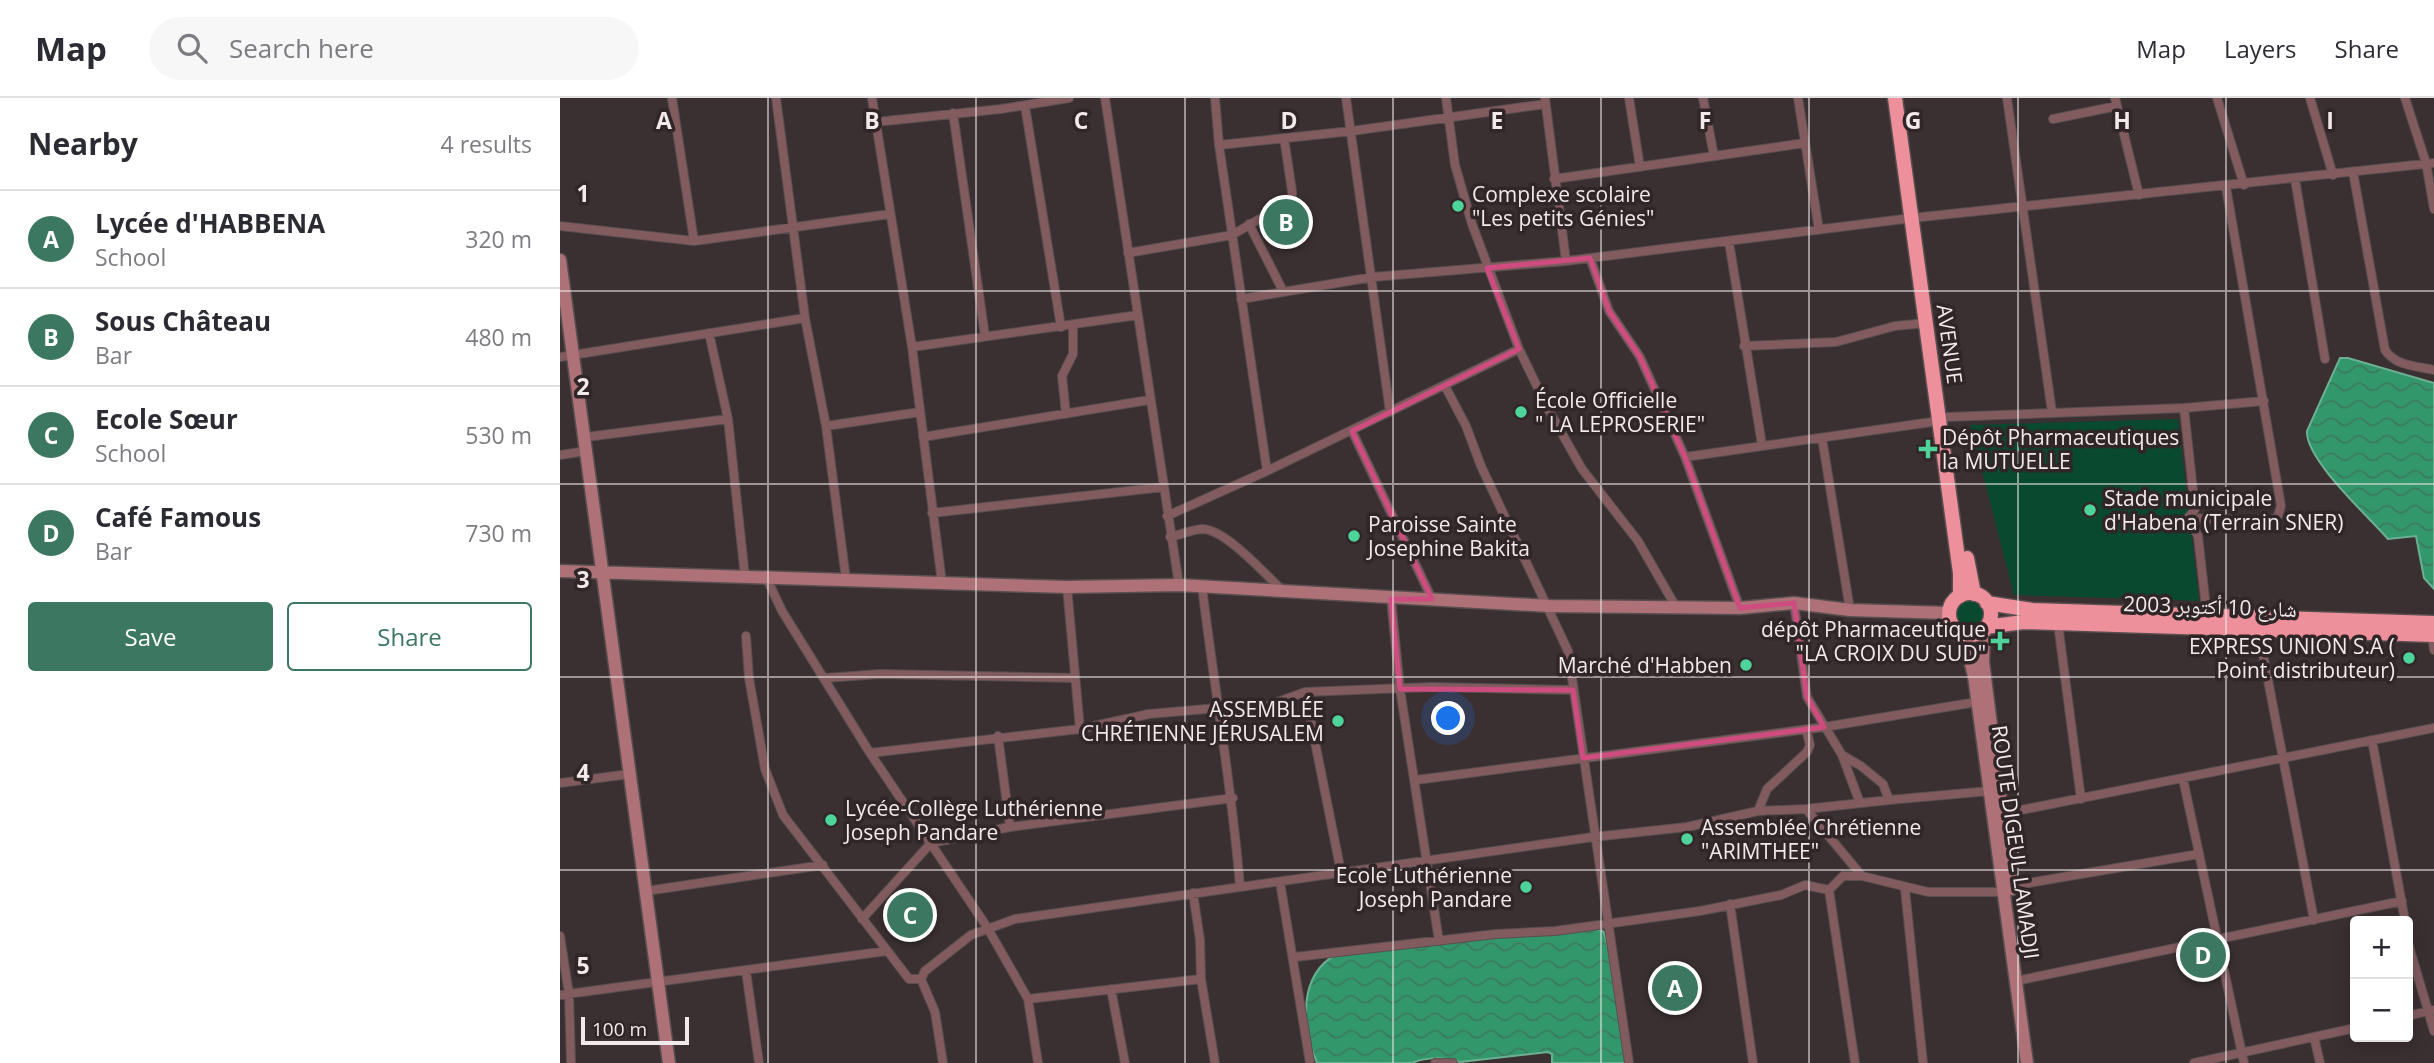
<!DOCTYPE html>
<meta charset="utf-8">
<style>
:root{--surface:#fff;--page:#f7f7f7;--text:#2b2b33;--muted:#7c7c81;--line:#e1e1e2;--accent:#3b7761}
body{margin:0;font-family:"Open Sans","Noto Naskh Arabic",sans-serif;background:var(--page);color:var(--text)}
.controls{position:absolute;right:21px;bottom:21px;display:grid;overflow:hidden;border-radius:7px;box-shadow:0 4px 18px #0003}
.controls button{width:63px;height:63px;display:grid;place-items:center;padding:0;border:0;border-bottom:2px solid var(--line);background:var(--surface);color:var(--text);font:35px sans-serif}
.scale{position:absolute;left:21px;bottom:18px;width:108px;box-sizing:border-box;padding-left:7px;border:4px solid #f1e9ea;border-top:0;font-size:19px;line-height:24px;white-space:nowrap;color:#f1e9ea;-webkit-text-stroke:5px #312627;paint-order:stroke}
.you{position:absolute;left:889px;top:621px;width:24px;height:24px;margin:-18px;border:5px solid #fff;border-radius:50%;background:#1a73e8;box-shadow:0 0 0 10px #1a73e833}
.badge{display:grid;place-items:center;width:46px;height:46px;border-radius:50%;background:var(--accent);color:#fff;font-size:23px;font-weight:700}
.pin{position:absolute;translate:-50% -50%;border:4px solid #fff;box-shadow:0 2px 7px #0006}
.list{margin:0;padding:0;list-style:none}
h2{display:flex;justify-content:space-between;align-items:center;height:91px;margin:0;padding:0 28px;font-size:30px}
h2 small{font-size:23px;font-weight:400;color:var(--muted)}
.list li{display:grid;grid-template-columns:46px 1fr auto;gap:21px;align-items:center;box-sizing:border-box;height:98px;padding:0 28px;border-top:2px solid var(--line)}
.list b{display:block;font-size:26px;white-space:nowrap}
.list p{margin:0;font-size:23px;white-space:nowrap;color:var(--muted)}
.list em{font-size:23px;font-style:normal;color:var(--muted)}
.actions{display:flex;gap:14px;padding:21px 28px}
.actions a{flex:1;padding:16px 0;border:2px solid var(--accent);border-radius:7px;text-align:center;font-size:24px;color:var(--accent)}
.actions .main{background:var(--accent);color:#fff}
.icon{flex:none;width:38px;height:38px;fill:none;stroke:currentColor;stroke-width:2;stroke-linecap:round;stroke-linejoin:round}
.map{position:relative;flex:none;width:1874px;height:965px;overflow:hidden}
header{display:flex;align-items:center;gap:42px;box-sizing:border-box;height:98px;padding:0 35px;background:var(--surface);border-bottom:2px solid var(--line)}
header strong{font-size:33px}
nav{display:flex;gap:38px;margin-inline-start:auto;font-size:24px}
.search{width:490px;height:63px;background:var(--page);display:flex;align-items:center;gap:18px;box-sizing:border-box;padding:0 24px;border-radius:38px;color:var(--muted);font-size:26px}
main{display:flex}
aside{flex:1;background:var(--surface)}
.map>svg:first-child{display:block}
</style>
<header>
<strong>Map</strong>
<div class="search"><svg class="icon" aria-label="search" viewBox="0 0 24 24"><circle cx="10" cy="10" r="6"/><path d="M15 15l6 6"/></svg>Search here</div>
<nav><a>Map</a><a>Layers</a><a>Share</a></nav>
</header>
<main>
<aside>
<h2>Nearby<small>4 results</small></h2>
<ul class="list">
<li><span class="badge">A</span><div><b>Lycée d'HABBENA</b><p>School</p></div><em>320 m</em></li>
<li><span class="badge">B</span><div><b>Sous Château</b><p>Bar</p></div><em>480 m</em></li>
<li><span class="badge">C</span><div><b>Ecole Sœur</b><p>School</p></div><em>530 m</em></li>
<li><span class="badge">D</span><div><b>Café Famous</b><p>Bar</p></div><em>730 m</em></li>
</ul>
<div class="actions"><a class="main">Save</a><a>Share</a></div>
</aside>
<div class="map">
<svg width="1874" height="965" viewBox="0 0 1874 965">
<defs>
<pattern id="water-waves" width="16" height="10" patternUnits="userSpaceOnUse" patternTransform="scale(1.75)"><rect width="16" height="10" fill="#33976c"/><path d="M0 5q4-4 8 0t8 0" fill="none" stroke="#3a7b5f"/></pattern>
</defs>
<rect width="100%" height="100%" fill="#3b3031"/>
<path fill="#084930" d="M1618,321l21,182 -185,-6 -44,-170z
M1397 515a14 14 0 1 1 28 0a14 14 0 1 1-28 0Z"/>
<path fill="url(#water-waves)" stroke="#6cb092" stroke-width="2" d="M1780,260h8l86,25v206l-10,-11 -8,-42 -28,3c-20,-23 -83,-80 -81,-108z
M1038,831l6,3 4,16 18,115h-74v-9l-4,-2 -88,10c-15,-5 -34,-5 -48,1h-95c-15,-35 -20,-88 20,-109l145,-17z"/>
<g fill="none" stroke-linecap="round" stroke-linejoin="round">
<g stroke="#584e4f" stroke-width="10">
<path id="street" d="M112,0l22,143
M216,0l29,220 21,108 20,153
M312,0l40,249 30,236
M545,0l74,487
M655,0l4,47 48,326 252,-122
M786,0l44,314
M886,0l9,67 17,59 47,125 29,60 34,60 56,72 38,66
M985,0l21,163
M1069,0l11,69
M1143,0l11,58
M1238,0l21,132
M1447,0l45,314
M1555,0l24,97
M1657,0l27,87
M1750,0l23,77
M1845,0l21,65 8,46
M465,8l36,221
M393,15l32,223
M1493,21l64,-13
M316,24l125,-13 68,-11
M659,47l133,-14 193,-27
M1793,74l32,178c10,16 32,16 49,20
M994,81l251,-36
M1735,81l30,180
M689,126l32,63
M0,128l134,15 196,-27
M1169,144l33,203
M568,155l104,-18 55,-32 5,-4v-8l-8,-53
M1030,160l19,53 31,46 45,100 55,151
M681,201l132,-22 193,-16 346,-43 522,-55
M149,235l19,86 17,158
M1184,248l92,-4 59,-16 31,-3
M352,249l226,-32
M0,259l245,-39
M885,288l21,40 15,40 87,185 61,412
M1624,310l11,101 -7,9 10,18 9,80
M506,316l-4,-38 11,-22v-29
M1387,319l237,-9 80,-7
M266,328l94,-14
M792,333l80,168
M26,339l142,-18
M363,339l226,-37
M1262,340l28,172
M0,357l26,-4
M1125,359l254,-36
M372,415l232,-26
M607,418l100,-45
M1628,420l82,3 8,-5 3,-10 -55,-319
M610,439c10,-2 23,-8 33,-8 23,1 62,45 79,61
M206,479l16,34 88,142 117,174 41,72 10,64
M642,488c12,101 30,200 38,301
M507,489l13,142
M831,501l9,90 39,252
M1234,505l13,94 35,58 19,11 22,18 6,16 100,-9
M1498,526l23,175
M1698,530l56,292
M1872,537l2,15
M186,538l3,42 16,91 18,46 126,164h12
M265,580l55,-4 195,4
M745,594l36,180
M438,638l12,91
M1812,642l33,181
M310,655l210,-24 69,-15 68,-6 39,2 49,-18 126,-5 142,3
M1282,657l18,48
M1623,681l61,284
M856,682l408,-53 153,-25
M0,685l70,-9
M1246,711l83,-9
M1198,713l9,-22 40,-37 3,-7 -4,-16
M1441,716l433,-86
M720,784l30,181
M1451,788l188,-32
M1345,791l18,174
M1269,792l14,-14h19l66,16h76
M1269,792l26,173
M86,793l177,-26
M633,795l7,47 1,39 14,84
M1170,806l23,159
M302,821l69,-76 79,-16 223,-29
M0,838l9,58 2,69
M1848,845l26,88
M735,859l201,-23 59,-3 145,-20 81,-16 24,-10 24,5
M186,873l13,92
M361,881l4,-8 46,-36 44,-16 578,-82 94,-10 71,-16 48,-2 56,67
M361,881l14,33 8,51
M1456,883l386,-80
M551,891l14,74
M0,897l327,-44
M468,901l173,-20
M1848,918l24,-6
M1754,939l6,26
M875,965h18
M1634,965l161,-35"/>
</g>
<g stroke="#584e4f" stroke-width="15">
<path id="secondary" d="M0,162l109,803
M0,473l507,16 112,-2 370,21 191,2 54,-5 56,7 99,3
M1396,532l12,22 6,24 53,387
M1424,532l-1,32 29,227"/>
</g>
<g stroke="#584e4f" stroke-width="17">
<path id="highway" d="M1335,0l65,475v23
M1407,460l7,36
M1389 516a21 21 0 1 1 42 0a21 21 0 1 1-42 0Z
M1427,505l45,7 402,13
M1426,529l37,-5 411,13"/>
</g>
<use href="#street" stroke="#825b5f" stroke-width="8"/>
<use href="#secondary" stroke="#ad7177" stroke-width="12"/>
<use href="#highway" stroke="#ed909b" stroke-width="14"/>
</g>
<path fill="none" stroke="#ce4c7f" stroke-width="5" stroke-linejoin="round" d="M1030,160l19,53 31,46 45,100 55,151 54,-5 13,94 17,30 -241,31 -10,-68 -173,-1 -9,-90h41l-80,-168 167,-82 -32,-81z"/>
<path fill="none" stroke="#f1e9ea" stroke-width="2" stroke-opacity="0.55" d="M208,0v965M416,0v965M625,0v965M833,0v965M1041,0v965M1249,0v965M1458,0v965M1666,0v965M0,193h1874M0,386h1874M0,579h1874M0,772h1874"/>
<g fill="#4ed39a" stroke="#312627" stroke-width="2.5">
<circle cx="898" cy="108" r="7"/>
<circle cx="961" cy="314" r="7"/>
<path d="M1364.5 340.5h7v7h7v7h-7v7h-7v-7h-7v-7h7z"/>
<circle cx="1530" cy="412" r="7"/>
<circle cx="794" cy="438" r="7"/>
<path d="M1436.5 532.5h7v7h7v7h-7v7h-7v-7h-7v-7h7z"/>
<circle cx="1849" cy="560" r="7"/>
<circle cx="1186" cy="567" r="7"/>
<circle cx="778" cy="623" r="7"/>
<circle cx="271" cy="722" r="7"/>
<circle cx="1127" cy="741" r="7"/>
<circle cx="966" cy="789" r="7"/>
</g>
<g text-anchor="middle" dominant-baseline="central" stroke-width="7" stroke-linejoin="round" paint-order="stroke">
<g font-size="21" fill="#f1e9ea" stroke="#312627" text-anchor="start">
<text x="912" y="96">Complexe scolaire<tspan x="912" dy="24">"Les petits Génies"</tspan></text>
<text x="975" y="302">École Officielle<tspan x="975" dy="24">" LA LEPROSERIE"</tspan></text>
<text x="1382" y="339">Dépôt Pharmaceutiques<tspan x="1382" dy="24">la MUTUELLE</tspan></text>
<text x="1544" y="400">Stade municipale<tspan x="1544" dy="24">d'Habena (Terrain SNER)</tspan></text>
<text x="808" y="426">Paroisse Sainte<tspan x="808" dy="24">Josephine Bakita</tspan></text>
<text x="1426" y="531" text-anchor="end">dépôt Pharmaceutique<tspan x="1426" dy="24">"LA CROIX DU SUD"</tspan></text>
<text x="1835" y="548" text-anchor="end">EXPRESS UNION S.A (<tspan x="1835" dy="24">Point distributeur)</tspan></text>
<text x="1172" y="567" text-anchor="end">Marché d'Habben</text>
<text x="764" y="611" text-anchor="end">ASSEMBLÉE<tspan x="764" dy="24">CHRÉTIENNE JÉRUSALEM</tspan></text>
<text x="285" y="710">Lycée-Collège Luthérienne<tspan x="285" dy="24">Joseph Pandare</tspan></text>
<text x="1141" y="729">Assemblée Chrétienne<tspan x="1141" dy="24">"ARIMTHEE"</tspan></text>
<text x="952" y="777" text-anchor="end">Ecole Luthérienne<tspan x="952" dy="24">Joseph Pandare</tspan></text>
</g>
<g font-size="21" fill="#f1e9ea" stroke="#312627">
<text transform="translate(1390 246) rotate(82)">AVENUE</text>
<text transform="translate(1650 508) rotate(2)">شارع 10 أكتوبر 2003</text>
<text transform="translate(1456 744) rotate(82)">ROUTE DIGEUL LAMADJI</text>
</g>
</g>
<g font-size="23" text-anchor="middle" font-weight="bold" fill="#f1e9ea" stroke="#312627" stroke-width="7" stroke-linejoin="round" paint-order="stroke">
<text x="104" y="31">A</text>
<text x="312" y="31">B</text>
<text x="521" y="31">C</text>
<text x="729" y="31">D</text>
<text x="937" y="31">E</text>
<text x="1145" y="31">F</text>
<text x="1353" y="31">G</text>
<text x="1562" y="31">H</text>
<text x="1770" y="31">I</text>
<text x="23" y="104">1</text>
<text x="23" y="297">2</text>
<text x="23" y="490">3</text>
<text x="23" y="683">4</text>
<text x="23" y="876">5</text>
</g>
</svg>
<div class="controls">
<button>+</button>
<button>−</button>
</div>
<div class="scale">100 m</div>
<div class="you"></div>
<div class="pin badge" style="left:1115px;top:890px">A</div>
<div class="pin badge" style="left:726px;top:124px">B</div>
<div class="pin badge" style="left:350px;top:817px">C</div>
<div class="pin badge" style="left:1643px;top:857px">D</div>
</div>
</main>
